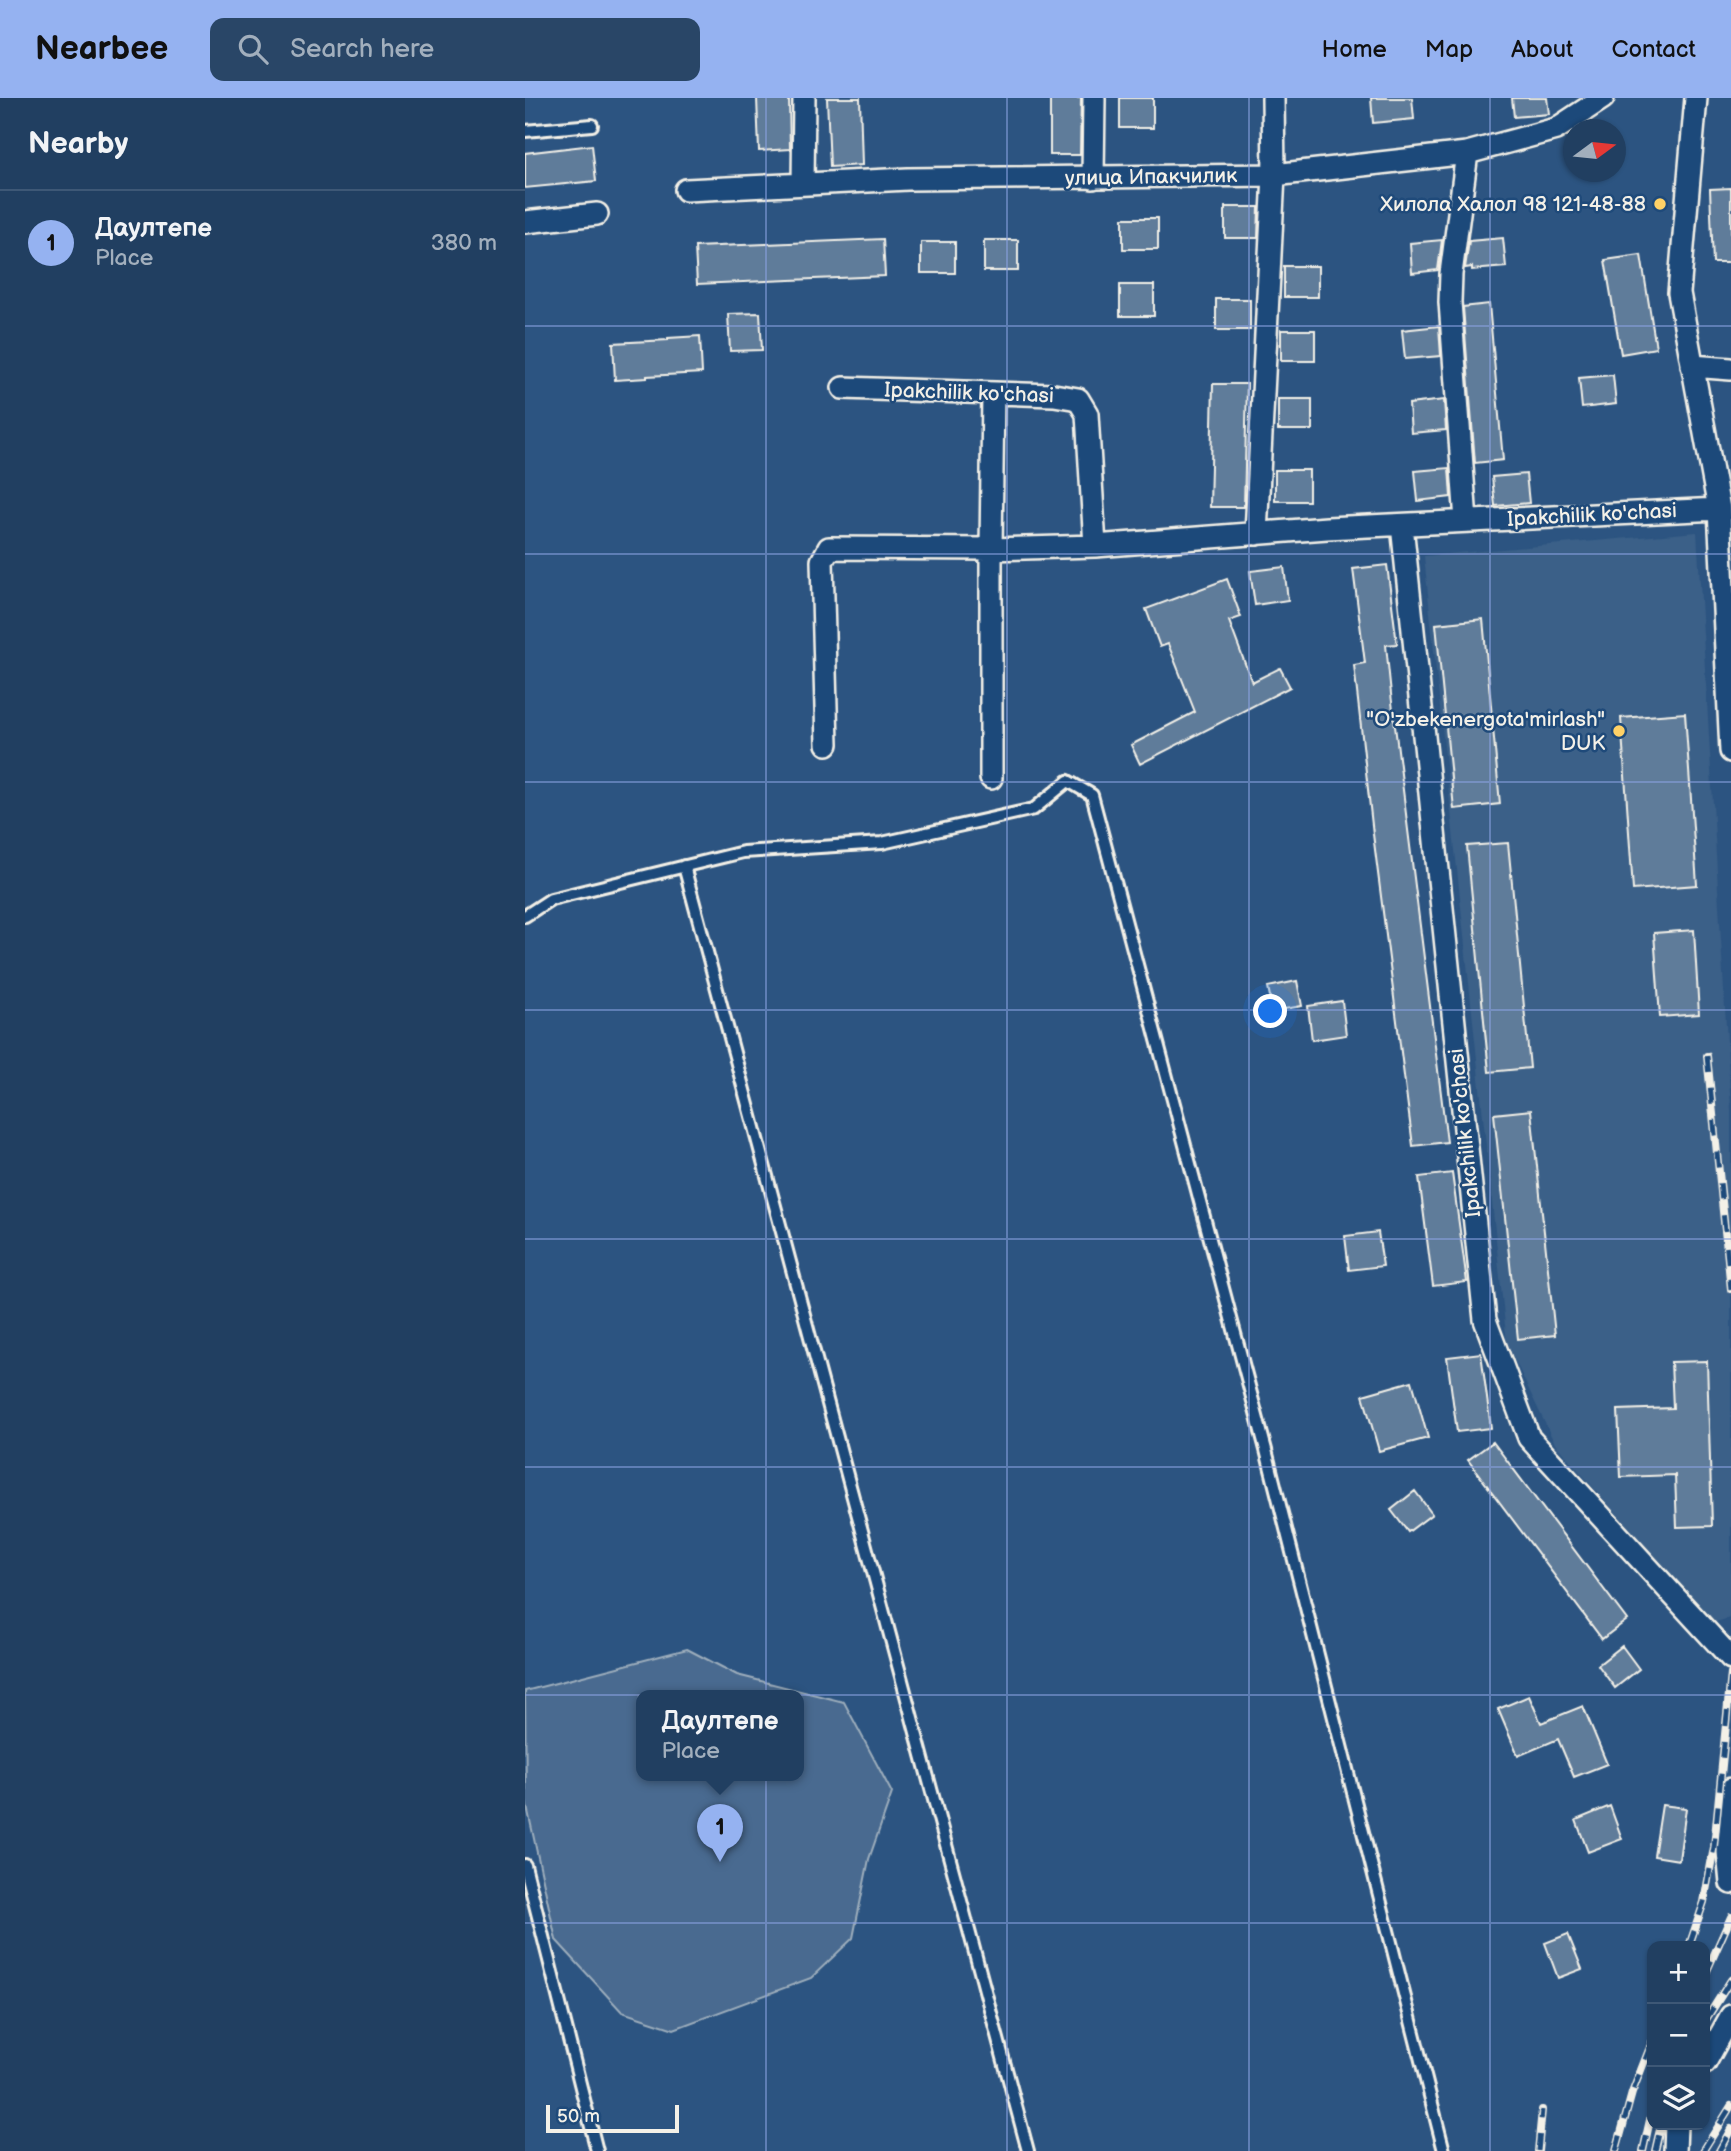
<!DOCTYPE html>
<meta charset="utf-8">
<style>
:root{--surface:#213f61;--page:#294667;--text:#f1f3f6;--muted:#a2afbd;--line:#3e5876;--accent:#95b2f1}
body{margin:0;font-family:"Balsamiq Sans",sans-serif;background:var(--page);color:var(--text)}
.controls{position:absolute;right:21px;bottom:21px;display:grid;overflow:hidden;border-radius:14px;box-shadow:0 2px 5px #0004}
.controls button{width:63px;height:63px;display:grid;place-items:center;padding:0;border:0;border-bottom:2px solid var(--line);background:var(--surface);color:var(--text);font:35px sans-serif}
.compass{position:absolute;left:1038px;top:21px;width:63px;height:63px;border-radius:50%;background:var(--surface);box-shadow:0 2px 5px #0004;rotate:75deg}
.scale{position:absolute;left:21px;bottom:18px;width:133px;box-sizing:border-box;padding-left:7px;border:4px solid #f4f1e8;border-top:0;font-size:19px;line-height:24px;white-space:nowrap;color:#f4f1e8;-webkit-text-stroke:5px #1f4a7a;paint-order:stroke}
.you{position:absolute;left:746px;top:914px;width:24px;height:24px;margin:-18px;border:5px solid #fff;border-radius:50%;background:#1a73e8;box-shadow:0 0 0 10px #1a73e833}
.badge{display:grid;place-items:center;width:46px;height:46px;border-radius:50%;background:var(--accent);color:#111;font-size:23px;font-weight:700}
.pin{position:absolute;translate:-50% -58px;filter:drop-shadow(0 2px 4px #0008)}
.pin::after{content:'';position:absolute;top:37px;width:24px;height:21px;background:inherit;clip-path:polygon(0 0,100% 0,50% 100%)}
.popup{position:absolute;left:111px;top:1592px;width:168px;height:91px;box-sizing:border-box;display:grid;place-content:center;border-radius:14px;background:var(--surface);filter:drop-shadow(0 2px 5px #0005);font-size:23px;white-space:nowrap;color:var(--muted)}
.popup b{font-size:26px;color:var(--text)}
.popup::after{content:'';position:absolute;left:50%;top:100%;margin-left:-14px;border:14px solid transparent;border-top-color:var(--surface)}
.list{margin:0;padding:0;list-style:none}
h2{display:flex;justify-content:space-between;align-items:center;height:91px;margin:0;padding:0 28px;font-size:30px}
h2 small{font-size:23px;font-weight:400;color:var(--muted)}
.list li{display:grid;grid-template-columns:46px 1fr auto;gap:21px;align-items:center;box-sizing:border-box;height:105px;padding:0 28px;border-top:2px solid var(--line)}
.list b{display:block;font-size:26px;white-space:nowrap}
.list p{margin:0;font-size:23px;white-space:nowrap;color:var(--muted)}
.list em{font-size:23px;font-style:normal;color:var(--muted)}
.icon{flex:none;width:38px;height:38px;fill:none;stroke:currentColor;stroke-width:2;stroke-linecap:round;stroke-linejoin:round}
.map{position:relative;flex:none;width:1206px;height:2053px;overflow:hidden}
header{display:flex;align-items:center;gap:42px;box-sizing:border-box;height:98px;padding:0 35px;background:var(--accent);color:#111}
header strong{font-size:33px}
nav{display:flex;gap:38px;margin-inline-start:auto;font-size:24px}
.search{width:490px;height:63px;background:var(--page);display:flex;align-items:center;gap:18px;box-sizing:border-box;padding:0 24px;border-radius:14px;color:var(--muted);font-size:26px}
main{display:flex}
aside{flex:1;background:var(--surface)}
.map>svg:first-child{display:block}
</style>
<header>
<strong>Nearbee</strong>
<div class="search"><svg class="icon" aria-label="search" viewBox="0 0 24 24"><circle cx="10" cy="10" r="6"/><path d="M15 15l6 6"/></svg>Search here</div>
<nav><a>Home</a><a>Map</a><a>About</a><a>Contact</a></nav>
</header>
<main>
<aside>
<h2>Nearby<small></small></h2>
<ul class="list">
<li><span class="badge">1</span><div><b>Даултепе</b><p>Place</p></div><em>380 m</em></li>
</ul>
</aside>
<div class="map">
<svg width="1206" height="2053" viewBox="0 0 1206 2053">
<rect width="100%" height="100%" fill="#2c5481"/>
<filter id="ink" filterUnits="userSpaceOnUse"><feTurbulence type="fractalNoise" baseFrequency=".0143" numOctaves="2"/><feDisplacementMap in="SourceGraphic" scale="14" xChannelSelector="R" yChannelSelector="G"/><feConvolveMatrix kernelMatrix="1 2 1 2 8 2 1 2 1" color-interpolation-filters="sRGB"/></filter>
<g filter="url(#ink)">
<path fill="#3b6088" d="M1172,434l34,578v474l-2,34 -16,5 -158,-179 -48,-100 -83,-788z"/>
<path fill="#496b90" stroke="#9eaebc" stroke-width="2" fill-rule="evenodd" d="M162,1551l50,26 107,27 48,91 -23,66 -16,79 -42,40 -137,51 -52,-17 -66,-72 -30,-138 -1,-111zM116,1598h158v80h-158z"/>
<path fill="#5e7b9a" stroke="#f4f1e8" stroke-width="2" d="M232,0h32l1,51 -31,2z
M302,0h33l2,67 -32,2z
M525,0h31l-1,57h-30z
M595,0h33v30h-33z
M846,0h41l2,21 -41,4z
M987,0h35l2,16 -35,3z
M67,47l4,36 -71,7v-35z
M1206,90v75h-18l-3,-74z
M700,109h34l-1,31h-33z
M598,120h35v31h-35z
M978,140l3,29 -34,3v-3l-7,1 4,-27z
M358,141l2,37 -188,8 -2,-37z
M459,142h34v31h-34z
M917,142l-4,30 -26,3 -2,-30z
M396,144h34v31h-34z
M1116,157l15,93 -35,6 -16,-94z
M759,168h34v31h-34z
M595,187h34v31h-34z
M691,201h34v31h-34z
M964,206l14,156 -28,3 -12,-156z
M235,215l2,37 -32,1 -2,-37z
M914,228l2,30 -36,3 -3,-29z
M756,232h34v31h-34z
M175,238l2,37 -55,3v2l-32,2 -2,-37 55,-3v-2z
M1088,277l3,29 -34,4 -3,-30z
M688,286h34l-3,123h-34z
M753,301h34v31h-34z
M919,302l2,30 -35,3 -2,-29z
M924,370l2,29 -33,4 -3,-30z
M750,372h34v31h-34z
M1001,376l3,29 -34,3 -3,-29z
M862,467l10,79 -11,1 5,49 56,448 -34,4 -40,-312 -19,-169 11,-2 -12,-94z
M759,469l4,33 -33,5 -5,-34z
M702,481l14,38 -12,4 23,61 28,-14 10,19 -150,77 -9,-19 64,-33 -27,-68 -8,3 -14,-38z
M958,521l17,185 -46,5 -18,-185z
M1160,615l12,172 -64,5 -12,-172z
M983,745l22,225 -41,4 -22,-226z
M1169,832l5,84 -39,3 -6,-84z
M772,883l5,25 -29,5 -5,-24z
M817,903l4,34 -34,5 -4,-34z
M1006,1012l24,225 -37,4 -24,-225z
M927,1075l15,109 -34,4 -14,-109z
M853,1134l5,34 -34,4 -4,-34z
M956,1255l10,75 -34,4 -10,-75z
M1182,1263l5,165 -35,1 -2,-52 -54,2 -3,-67 55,-2 -2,-46z
M887,1283l16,57 -49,13 -16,-56z
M968,1344l134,178 -25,19 -134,-179z
M890,1393l17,23 -24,18 -17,-22z
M1097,1548l17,23 -24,19 -17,-23z
M1004,1598l12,27 42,-17 24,58 -33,13 -16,-38 -40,17 -20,-47z
M1137,1707l24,3 -7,52 -25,-4z
M1085,1708l12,33 -34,13 -12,-32z
M1043,1836l14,35 -24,9 -13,-35z"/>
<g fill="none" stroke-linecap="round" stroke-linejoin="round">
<g stroke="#f4f1e8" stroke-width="16">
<path id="lane" d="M0,33l67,-6
M159,768l344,1285
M0,818l26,-17 192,-47 139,-9 152,-34 34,-28 24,14 174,655 178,701
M0,1767l72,286"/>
</g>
<g stroke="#f4f1e8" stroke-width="26">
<path id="street" d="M1171,0l-17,195 40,216 12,242
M568,80l1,-80
M278,86l1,-86
M161,92l222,-11 366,-4 193,-22 89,-24 47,-31
M0,124l72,-8
M1167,268l39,3
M318,290l211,7 24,4 9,15 8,132 232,-18 392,-19
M941,423l-16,-219 1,-28 16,-121
M877,427l83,795 44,118 202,220
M731,436l18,-359 -1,-77
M302,646l-5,-183 7,-13 162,1 2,-156
M466,680v-229l104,-3
M1206,1691l-4,52 4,42
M1180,1965l26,-47
M1150,2053l1,-26"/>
</g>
<use href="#lane" stroke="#1f4a7a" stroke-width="10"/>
<use href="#street" stroke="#1f4a7a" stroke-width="21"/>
<g stroke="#f4f1e8" stroke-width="8">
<path id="rail" d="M1182,958l24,233
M1164,1848l15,-44 10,-55 17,-174
M1180,1877l26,-58
M1180,1923l26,-41
M1013,2053l4,-41
M1091,2053l16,-58 20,-51
M1118,2053l9,-40
M1130,2053l6,-26
M1178,2053l28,-45
M1194,2053l12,-22"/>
</g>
<use href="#rail" stroke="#1f4a7a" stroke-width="5" stroke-dasharray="16" stroke-linecap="butt"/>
</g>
</g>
<path fill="none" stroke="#88a0e0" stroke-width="2" stroke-opacity="0.55" d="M241,0v2053M482,0v2053M724,0v2053M965,0v2053M0,228h1206M0,456h1206M0,684h1206M0,912h1206M0,1141h1206M0,1369h1206M0,1597h1206M0,1825h1206"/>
<g fill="#ffd166" stroke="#1f4a7a" stroke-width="2.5">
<circle cx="1135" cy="106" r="7"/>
<circle cx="1094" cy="633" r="7"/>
</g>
<g text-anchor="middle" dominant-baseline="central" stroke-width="5" stroke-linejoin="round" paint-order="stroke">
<g font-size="21" fill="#f4f1e8" stroke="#1f4a7a">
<text transform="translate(626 79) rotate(-1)">улица Ипакчилик</text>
<text transform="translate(444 295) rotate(2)">Ipakchilik ko'chasi</text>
<text transform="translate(1067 417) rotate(-3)">Ipakchilik ko'chasi</text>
<text transform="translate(940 1035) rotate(-96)">Ipakchilik ko'chasi</text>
</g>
<g font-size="21" fill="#f4f1e8" stroke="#1f4a7a" text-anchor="end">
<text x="1121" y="106">Хилола Халол 98 121-48-88</text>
<text x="1080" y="621">"O'zbekenergota'mirlash"<tspan x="1080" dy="24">DUK</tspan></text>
</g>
</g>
</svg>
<div class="controls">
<button>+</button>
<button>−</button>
<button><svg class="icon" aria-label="layers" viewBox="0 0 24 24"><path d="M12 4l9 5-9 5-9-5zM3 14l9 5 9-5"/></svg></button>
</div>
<svg class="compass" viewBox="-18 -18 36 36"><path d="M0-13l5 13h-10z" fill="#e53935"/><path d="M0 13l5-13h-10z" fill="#a2afbd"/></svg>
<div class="scale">50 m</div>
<div class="you"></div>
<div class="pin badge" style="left:195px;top:1764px">1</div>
<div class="popup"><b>Даултепе</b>Place</div>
</div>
</main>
